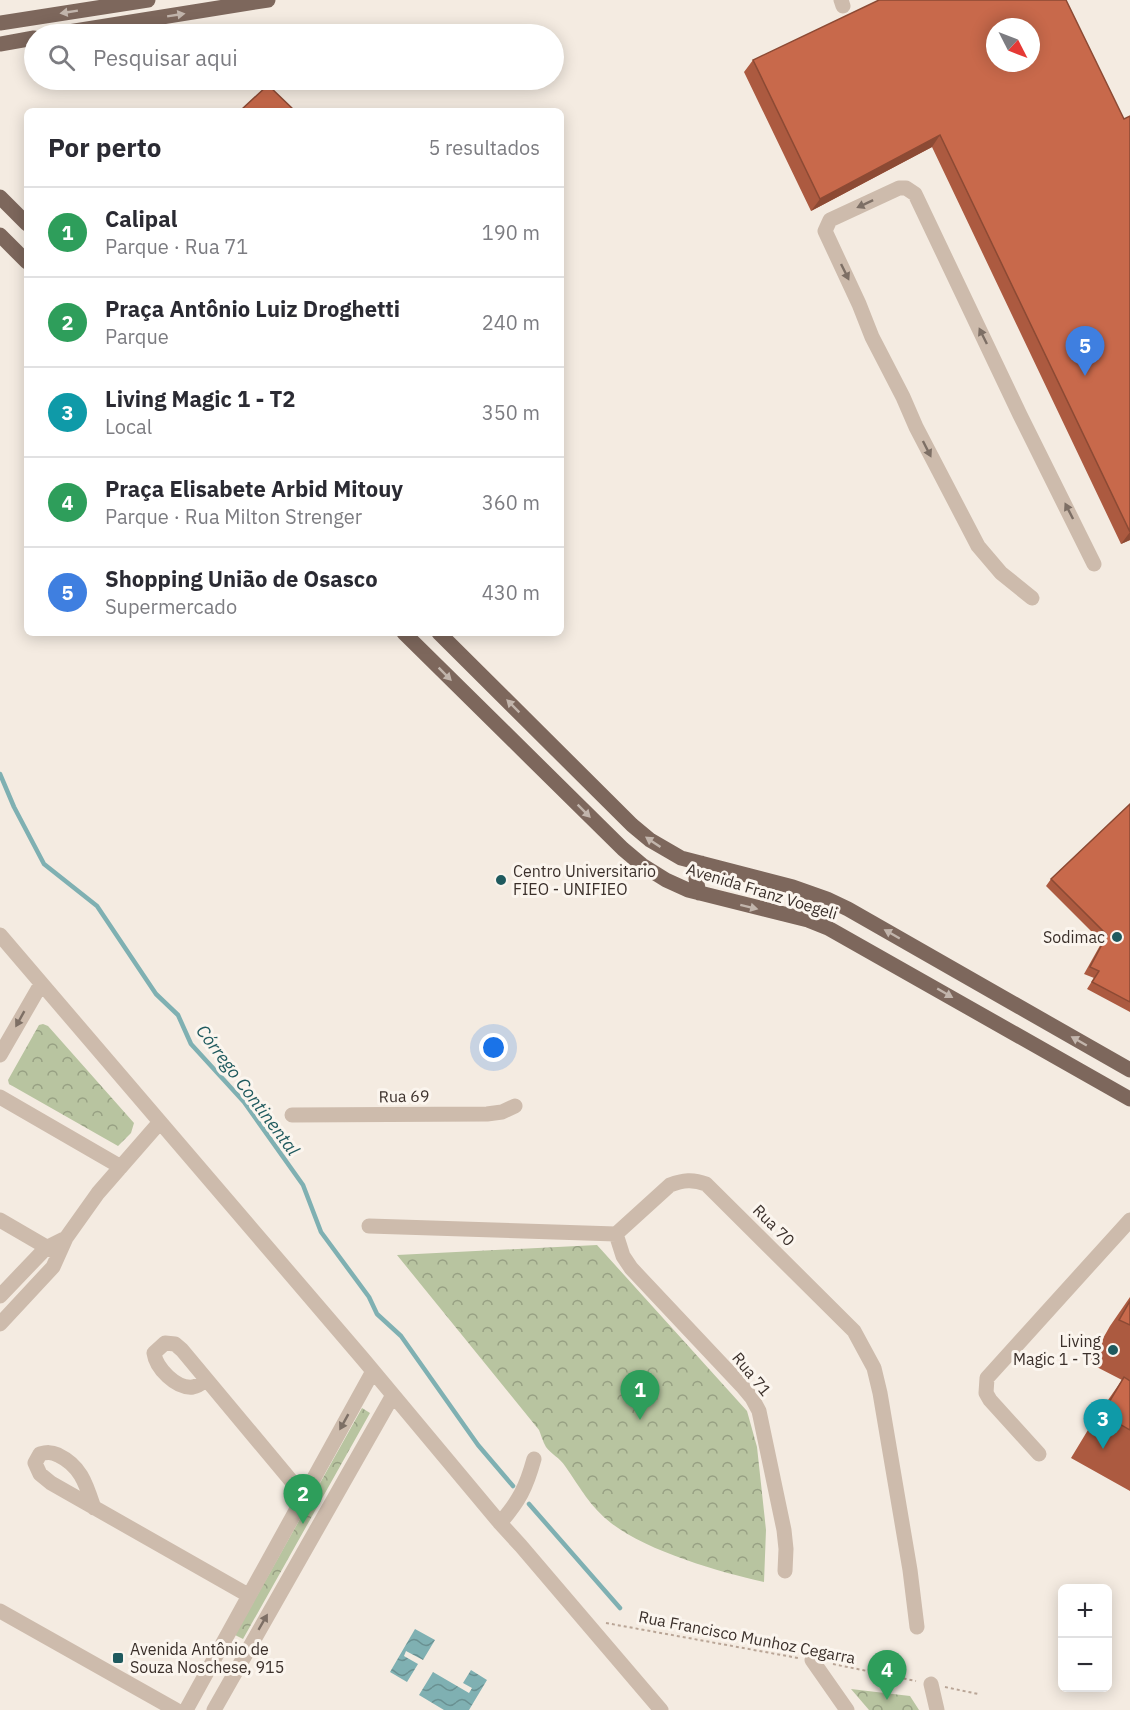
<!DOCTYPE html>
<html lang="pt">
<meta charset="utf-8">
<style>
:root{--surface:#fff;--page:#f7f7f7;--text:#2b2b33;--muted:#7c7c81;--line:#e1e1e2;--accent:#2563eb}
body{margin:0;font-family:"IBM Plex Sans",sans-serif;background:var(--page);color:var(--text)}
.controls{position:absolute;right:18px;bottom:18px;display:grid;overflow:hidden;border-radius:9px;box-shadow:0 3px 15px #0003}
.controls button{width:54px;height:54px;display:grid;place-items:center;padding:0;border:0;border-bottom:2px solid var(--line);background:var(--surface);color:var(--text);font:30px sans-serif}
.compass{position:absolute;left:986px;top:18px;width:54px;height:54px;border-radius:50%;background:var(--surface);box-shadow:0 3px 15px #0003;rotate:132deg}
.you{position:absolute;left:494px;top:1048px;width:21px;height:21px;margin:-15px;border:4px solid #fff;border-radius:50%;background:#1a73e8;box-shadow:0 0 0 9px #1a73e833}
.badge{display:grid;place-items:center;width:39px;height:39px;border-radius:50%;background:var(--accent);color:#fff;font-size:20px;font-weight:700}
.pin{position:absolute;translate:-50% -50px;filter:drop-shadow(0 2px 3px #0008)}
.pin::after{content:'';position:absolute;top:32px;width:21px;height:18px;background:inherit;clip-path:polygon(0 0,100% 0,50% 100%)}
.list{margin:0;padding:0;list-style:none}
h2{display:flex;justify-content:space-between;align-items:center;height:78px;margin:0;padding:0 24px;font-size:26px}
h2 small{font-size:20px;font-weight:400;color:var(--muted)}
.list li{display:grid;grid-template-columns:39px 1fr auto;gap:18px;align-items:center;box-sizing:border-box;height:90px;padding:0 24px;border-top:2px solid var(--line)}
.list b{display:block;font-size:22px;white-space:nowrap}
.list p{margin:0;font-size:20px;white-space:nowrap;color:var(--muted)}
.list em{font-size:20px;font-style:normal;color:var(--muted)}
.icon{flex:none;width:33px;height:33px;fill:none;stroke:currentColor;stroke-width:2;stroke-linecap:round;stroke-linejoin:round}
.map{position:relative;flex:none;width:1130px;height:1710px;overflow:hidden}
.search{position:absolute;background:var(--surface);box-shadow:0 3px 15px #0003;left:24px;top:24px;width:540px;height:66px;display:flex;align-items:center;gap:15px;box-sizing:border-box;padding:0 21px;border-radius:33px;color:var(--muted);font-size:22px}
.panel{position:absolute;background:var(--surface);box-shadow:0 3px 15px #0003;left:24px;top:108px;width:540px;height:528px;border-radius:9px}
.map>svg:first-child{display:block}
</style>
<div class="map">
<svg width="1130" height="1710" viewBox="0 0 1130 1710">
<defs>
<pattern id="park-crowns" width="20" height="18" patternUnits="userSpaceOnUse" patternTransform="scale(1.5)"><rect width="20" height="18" fill="#b8c4a0"/><path d="M2 6a3 3 0 1 1 6 0M12 15a3 3 0 1 1 6 0" fill="none" stroke="#97a083"/></pattern>
<pattern id="water-waves" width="16" height="10" patternUnits="userSpaceOnUse" patternTransform="scale(1.5)"><rect width="16" height="10" fill="#7fb0b2"/><path d="M0 5q4-4 8 0t8 0" fill="none" stroke="#699091"/></pattern>
</defs>
<rect width="100%" height="100%" fill="#f4ebe1"/>
<path fill="url(#park-crowns)" d="M43,1024l5,2 86,97 -3,10 -13,13 -109,-62 -1,-4 31,-55z
M597,1245l150,166 10,36 9,83 -2,52c-45,-10 -117,-31 -153,-59 -20,-15 -32,-37 -46,-57 -5,-8 -14,-12 -19,-19 -3,-5 -5,-12 -7,-17l-142,-175z
M362,1408l8,5 -127,226 -8,-4z
M851,1689l59,7 9,14h-50z"/>
<path fill="url(#water-waves)" d="M415,1629l20,11 -12,20 -17,-9 -2,5 14,8 -11,18 -17,-10z
M471,1670l16,10 -18,30h-25l-25,-15 14,-23 36,21 3,-5 -9,-5z"/>
<g fill="none" stroke-linecap="round" stroke-linejoin="round">
<path stroke="#7fb0b2" stroke-width="4.5" d="M0,774l14,33 30,57 53,42 59,88 22,21 13,29 53,58 59,83 18,47 48,65 8,17 24,22 77,109 35,41
M529,1504l91,104"/>
<path stroke="#b9a596" stroke-width="2" stroke-dasharray="3 3" stroke-linecap="butt" d="M606,1623l192,35
M833,1664l83,17
M945,1687l33,7"/>
<path stroke="#cdbbac" stroke-width="15" d="M841,0l2,6
M1032,598l-31,-25 -23,-27 -62,-119 -13,-30 -31,-60 -13,-33 -34,-73 5,-11 69,-32h7l9,6 105,221 74,149
M0,935l363,424 137,164 21,23 140,164
M0,1055l41,-71
M0,1097l121,70
M292,1115l195,-1 15,-2 13,-6
M0,1220l55,32
M369,1226l247,8 54,-49c13,-5 23,-6 36,-1l148,147 20,37 6,25 30,177 7,57
M616,1234l7,22 8,12 111,118 10,12 7,13 25,119 2,19 -1,22
M0,1296l46,-48 20,-10
M0,1324l53,-57 13,-29 32,-45 62,-71
M206,1380c-4,3 -8,6 -13,7 -17,2 -37,-19 -39,-34l11,-10 10,1 7,6 121,145
M1039,1454l-49,-54 -4,-7 1,-15 143,-158
M94,1508c-8,-24 -13,-42 -36,-53 -7,-3 -11,-3 -18,-1l-5,9 5,11 11,9 197,112
M500,1523c19,-22 26,-35 34,-64
M0,1611l176,99
M812,1660l35,50
M931,1684l6,26
M186,1710l187,-339
M214,1710l179,-315"/>
<path stroke="#7d675c" stroke-width="15" d="M0,23l148,-23
M56,34l212,-34
M0,44l34,-6
M0,197l27,27
M0,235l27,27
M404,633l219,216 19,16 24,15 22,10 120,30 20,8 302,171
M439,633l193,192 18,15 31,18 112,29 34,12 21,10 282,161
M699,893l-3,-14 5,-16"/>
</g>
<path fill="#ac5a40" d="M753,60l371,59 6,-3v424l-9,4 -189,-397 -121,64 -67,-139z
M1130,804v208l-43,-23 7,-11 -10,-4 18,-32 -56,-56 5,-7z
M1130,1297v194l-59,-33 23,-38 28,-40 -33,-17 21,-37z"/>
<path fill="#8c4a34" d="M940,135l-8,12 -121,64 9,-12z
M1130,532v8l-9,4z"/>
<path fill="#c8694b" stroke="#8c4a34" stroke-width="1.5" fill-rule="evenodd" d="M879,0h187l58,119 6,-3v416l-190,-397 -120,64 -67,-139zM995,27h36v36h-36z
M268,85l27,26h-71l18,-2z
M1130,804v198l-38,-20 7,-11 -9,-4 17,-32 -56,-56z
M1130,1301v24l-11,-5z
M1124,1377l6,4v49l-28,-16z"/>
<defs><path id="oneway-solid" d="M-6-.8H1V-3.2L6.5 0L1 3.2V.8H-6Z" transform="scale(1.5)"/></defs>
<g fill="#c2b5ac">
<use href="#oneway-solid" transform="translate(69 12) rotate(171)"/>
<use href="#oneway-solid" transform="translate(176 15) rotate(-9)"/>
<use href="#oneway-solid" transform="translate(445 674) rotate(45)"/>
<use href="#oneway-solid" transform="translate(513 706) rotate(-135)"/>
<use href="#oneway-solid" transform="translate(584 811) rotate(45)"/>
<use href="#oneway-solid" transform="translate(653 842) rotate(-146)"/>
<use href="#oneway-solid" transform="translate(749 907) rotate(14)"/>
<use href="#oneway-solid" transform="translate(892 934) rotate(-150)"/>
<use href="#oneway-solid" transform="translate(945 993) rotate(30)"/>
<use href="#oneway-solid" transform="translate(1079 1041) rotate(-150)"/>
</g>
<g fill="#7d6f65">
<use href="#oneway-solid" transform="translate(865 204) rotate(155)"/>
<use href="#oneway-solid" transform="translate(845 272) rotate(64)"/>
<use href="#oneway-solid" transform="translate(983 336) rotate(-116)"/>
<use href="#oneway-solid" transform="translate(927 449) rotate(63)"/>
<use href="#oneway-solid" transform="translate(1069 511) rotate(-117)"/>
<use href="#oneway-solid" transform="translate(20 1019) rotate(119)"/>
<use href="#oneway-solid" transform="translate(344 1422) rotate(119)"/>
<use href="#oneway-solid" transform="translate(263 1622) rotate(-60)"/>
</g>
<g fill="#1f5a5e" stroke="#fbf5ee" stroke-width="2">
<circle cx="501" cy="880" r="6"/>
<circle cx="1117" cy="937" r="6"/>
<circle cx="1113" cy="1350" r="6"/>
<rect x="112" y="1652" width="12" height="12" rx="3"/>
</g>
<g text-anchor="middle" dominant-baseline="central" stroke-width="6" stroke-linejoin="round" paint-order="stroke">
<g font-size="16" fill="#3b302b" stroke="#fbf5ee" text-anchor="start">
<text x="513" y="871">Centro Universitario<tspan x="513" dy="18">FIEO - UNIFIEO</tspan></text>
<text x="1105" y="937" text-anchor="end">Sodimac</text>
<text x="1101" y="1341" text-anchor="end">Living<tspan x="1101" dy="18">Magic 1 - T3</tspan></text>
<text x="130" y="1649">Avenida Antônio de<tspan x="130" dy="18">Souza Noschese, 915</tspan></text>
</g>
<g font-size="16" fill="#3b302b" stroke="#fbf5ee">
<text transform="translate(762 891) rotate(17)">Avenida Franz Voegeli</text>
<text transform="translate(404 1096) rotate(-1)">Rua 69</text>
<text transform="translate(774 1225) rotate(45)">Rua 70</text>
<text transform="translate(752 1374) rotate(51)">Rua 71</text>
<text transform="translate(747 1637) rotate(11)">Rua Francisco Munhoz Cegarra</text>
</g>
<g font-size="18" font-style="italic" fill="#1f5a5e" stroke="#fbf5ee">
<text transform="translate(248 1090) rotate(53)">Córrego Continental</text>
</g>
</g>
</svg>
<div class="controls">
<button>+</button>
<button>−</button>
</div>
<svg class="compass" viewBox="-18 -18 36 36"><path d="M0-13l5 13h-10z" fill="#e53935"/><path d="M0 13l5-13h-10z" fill="#7c7c81"/></svg>
<div class="you"></div>
<div class="pin badge" style="left:640px;top:1420px;background:#2e9e5b">1</div>
<div class="pin badge" style="left:303px;top:1524px;background:#2e9e5b">2</div>
<div class="pin badge" style="left:1103px;top:1449px;background:#0f9aa8">3</div>
<div class="pin badge" style="left:887px;top:1700px;background:#2e9e5b">4</div>
<div class="pin badge" style="left:1085px;top:376px;background:#3f7fe0">5</div>
<div class="search"><svg class="icon" aria-label="search" viewBox="0 0 24 24"><circle cx="10" cy="10" r="6"/><path d="M15 15l6 6"/></svg>Pesquisar aqui</div>
<section class="panel">
<h2>Por perto<small>5 resultados</small></h2>
<ul class="list">
<li><span class="badge" style="background:#2e9e5b">1</span><div><b>Calipal</b><p>Parque · Rua 71</p></div><em>190 m</em></li>
<li><span class="badge" style="background:#2e9e5b">2</span><div><b>Praça Antônio Luiz Droghetti</b><p>Parque</p></div><em>240 m</em></li>
<li><span class="badge" style="background:#0f9aa8">3</span><div><b>Living Magic 1 - T2</b><p>Local</p></div><em>350 m</em></li>
<li><span class="badge" style="background:#2e9e5b">4</span><div><b>Praça Elisabete Arbid Mitouy</b><p>Parque · Rua Milton Strenger</p></div><em>360 m</em></li>
<li><span class="badge" style="background:#3f7fe0">5</span><div><b>Shopping União de Osasco</b><p>Supermercado</p></div><em>430 m</em></li>
</ul>
</section>
</div>
